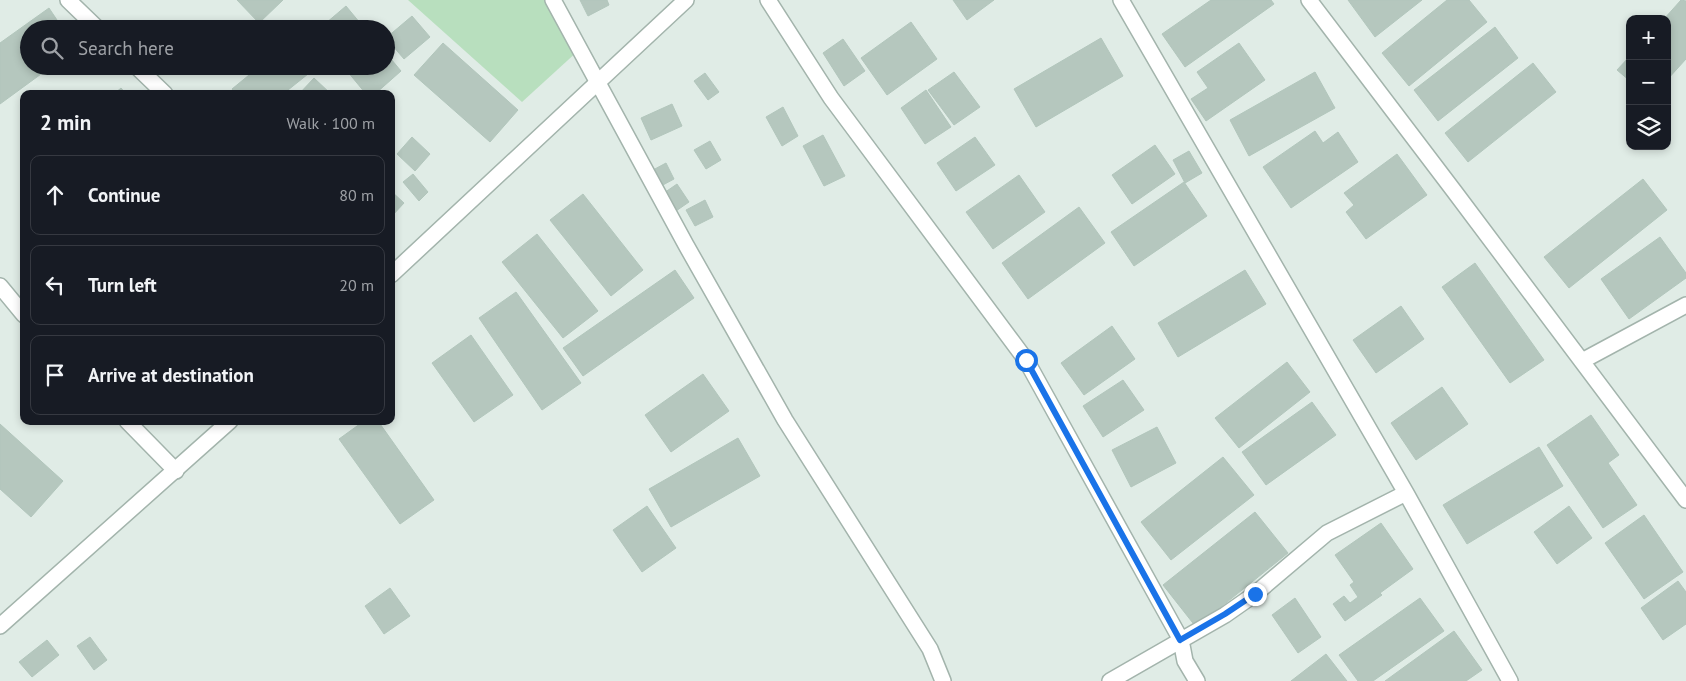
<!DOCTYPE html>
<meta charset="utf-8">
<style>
:root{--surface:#171b24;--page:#20242c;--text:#f1f3f6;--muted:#9ea1a6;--line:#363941}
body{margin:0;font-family:"PT Sans",sans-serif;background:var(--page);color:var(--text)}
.controls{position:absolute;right:15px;top:15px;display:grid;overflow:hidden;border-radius:10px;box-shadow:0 2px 8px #0003}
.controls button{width:45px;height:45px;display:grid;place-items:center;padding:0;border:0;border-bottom:1px solid var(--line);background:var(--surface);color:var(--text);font:25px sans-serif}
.stop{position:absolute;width:15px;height:15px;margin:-11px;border:4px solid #1a73e8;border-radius:50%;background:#fff}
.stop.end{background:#1a73e8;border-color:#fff;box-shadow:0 1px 5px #0008}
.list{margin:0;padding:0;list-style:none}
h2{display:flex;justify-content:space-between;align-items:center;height:65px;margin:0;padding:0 20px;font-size:21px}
h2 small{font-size:16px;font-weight:400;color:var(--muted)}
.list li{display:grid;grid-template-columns:32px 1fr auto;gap:15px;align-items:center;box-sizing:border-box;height:80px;margin:0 10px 10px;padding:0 10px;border:1px solid var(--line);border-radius:10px}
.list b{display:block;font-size:19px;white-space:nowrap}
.list em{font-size:16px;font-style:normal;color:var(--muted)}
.icon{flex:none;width:28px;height:28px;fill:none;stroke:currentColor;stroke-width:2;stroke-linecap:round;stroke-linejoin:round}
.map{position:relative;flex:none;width:1686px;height:681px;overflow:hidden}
.search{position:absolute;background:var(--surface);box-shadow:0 2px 8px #0003;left:20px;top:20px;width:375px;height:55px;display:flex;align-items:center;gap:12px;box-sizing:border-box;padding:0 18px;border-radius:28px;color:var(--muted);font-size:19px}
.panel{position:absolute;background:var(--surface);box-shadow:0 2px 8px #0003;left:20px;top:90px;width:375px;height:335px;border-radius:10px}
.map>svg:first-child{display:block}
</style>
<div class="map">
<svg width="1686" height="681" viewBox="0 0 1686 681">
<rect width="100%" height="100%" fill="#e0ece6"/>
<path fill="#b8dfbe" d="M408,0h143l28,50 -57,52z"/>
<path fill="#b5c7be" stroke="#b2c6bc" d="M237,0h46l-24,23z
M580,0h27l2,5 -21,11z
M953,0h41l-27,20z
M1211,0h60l3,4 -89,63 -23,-33z
M1348,0h74l-47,37z
M1447,0h22l18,22 -78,64 -27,-33z
M1681,0l5,1v58l-19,21v-61h-3z
M346,6l19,23h-46z
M49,8l14,21h-34v37h23l-52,38v-61z
M412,16l18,21 -26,22 -18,-21z
M911,22l26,37 -50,36 -26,-37z
M1495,27l23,31 -80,63 -24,-31z
M1101,38l22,38 -87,51 -22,-38z
M843,39l22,32 -21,15 -21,-33z
M443,43l75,67 -28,32 -76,-67z
M1239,43l26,37 -59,41 -15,-22 17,-11 -11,-16z
M386,53l15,18 -26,23h-9l-23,-28h43z
M1630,56v25l-13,-11z
M1533,63l23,29 -88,70 -23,-29z
M260,66h50l3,4 -30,24h-47l-4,-5z
M954,72l26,35 -26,18 -26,-35z
M1315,72l20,36 -86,48 -19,-36z
M705,73l14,19 -11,8 -14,-19z
M314,78l17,16h-32z
M121,88l5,6h-12z
M926,90l25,37 -26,17 -24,-36z
M672,104l10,22 -31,14 -10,-22z
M783,107l15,29 -16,10 -16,-29z
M1315,131l8,12 15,-11 20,30 -67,46 -28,-41z
M823,135l22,41 -21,10 -21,-40z
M412,137l18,17 -15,17 -18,-17z
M975,137l20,28 -39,26 -19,-28z
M710,141l11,19 -15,9 -12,-19z
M1155,145l20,29 -43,30 -20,-29z
M1189,151l13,22 -17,10 -12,-23z
M1397,154l30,41 -61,44 -20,-27 8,-7 -10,-12z
M666,163l8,16 -13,7 -8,-16z
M413,174l15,18 -9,9 -16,-19z
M1019,175l26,37 -52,37 -27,-37z
M1643,179l24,31 -98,78 -25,-31z
M1184,182l23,34 -73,50 -23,-34z
M677,184l12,18 -16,11 -12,-18z
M391,191l13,12 -13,14z
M583,194l60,76 -32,26 -61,-76z
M705,200l8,17 -18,9 -9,-16z
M1079,207l26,36 -77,56 -26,-36z
M537,234l61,77 -35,27 -61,-76z
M1660,237l26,36v5l-57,41 -28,-40z
M1475,263l69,97 -34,23 -68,-96z
M675,270l19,28 -111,78 -20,-28z
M1245,270l21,34 -88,53 -20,-34z
M516,292l65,91 -39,27 -63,-92z
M1401,306l23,33 -48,34 -23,-33z
M1112,326l23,33 -51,36 -23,-32z
M471,335l42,60 -39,27 -42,-59z
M1287,362l23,30 -71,56 -24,-30z
M703,374l26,37 -58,41 -26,-37z
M1123,380l21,30 -41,27 -20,-31z
M1442,387l26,37 -52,36 -25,-37z
M1312,402l24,33 -70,50 -24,-33z
M1591,415l28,40 -11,8 29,42 -34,23 -56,-83z
M364,421h14l56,79 -34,24 -61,-85z
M0,424l63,57 -32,36 -31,-28z
M1157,427l19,36 -45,24 -19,-37z
M738,438l22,38 -89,51 -22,-38z
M1539,447l24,39 -96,58 -24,-39z
M1223,457l31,38 -83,65 -30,-38z
M647,506l29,42 -34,24 -29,-42z
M1569,506l23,32 -35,26 -23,-32z
M1255,512l33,41 -92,74 -33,-42z
M1644,515l39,57 -39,27 -39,-56z
M1381,523l32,46 -33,24 2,2 -37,26 -12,-17 11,-8 6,7 8,-6 -8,-12 4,-3 -19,-27z
M1678,581l8,11v32l-23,16 -22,-32z
M390,588l20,28 -26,18 -19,-28z
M1295,598l26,39 -23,16 -26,-38z
M1420,598l24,33 -71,50h-15l-19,-26z
M1454,631l28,39 -16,11h-81z
M90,637l17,23 -13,10 -17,-24z
M47,640l12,15 -27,22 -13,-15z
M1326,654l21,27h-56z"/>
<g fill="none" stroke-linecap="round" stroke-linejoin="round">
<g stroke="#a3b4ac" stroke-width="18">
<path id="minor" d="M68,0l30,29
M553,0l133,245 99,175 145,229 13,32
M768,0l63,98 195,262 155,280 4,21 12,20
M1121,0l285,493 104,188
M1309,0l145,191 232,309
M136,66l29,28
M0,286l24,29
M1582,361l104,-56
M127,421l49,50
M1110,681l115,-66 30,-21 72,-61 79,-40"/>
</g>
<g stroke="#a3b4ac" stroke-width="18">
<path id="tertiary" d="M391,275l295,-275
M0,626l230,-205"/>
</g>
<use href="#minor" stroke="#fff" stroke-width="15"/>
<use href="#tertiary" stroke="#fff" stroke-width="15"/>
</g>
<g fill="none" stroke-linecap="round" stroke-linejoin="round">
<path stroke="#1a73e8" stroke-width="6" d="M1026,360l154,280 45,-26 30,-20"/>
</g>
</svg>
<div class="controls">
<button>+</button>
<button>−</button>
<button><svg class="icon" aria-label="layers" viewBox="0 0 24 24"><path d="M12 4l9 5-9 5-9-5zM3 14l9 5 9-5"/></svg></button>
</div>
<div class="stop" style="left:1026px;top:360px"></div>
<div class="stop end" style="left:1255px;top:594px"></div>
<div class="search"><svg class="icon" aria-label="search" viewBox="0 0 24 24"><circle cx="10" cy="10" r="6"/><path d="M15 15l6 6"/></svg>Search here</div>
<section class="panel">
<h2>2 min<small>Walk · 100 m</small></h2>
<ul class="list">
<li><svg class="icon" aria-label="ahead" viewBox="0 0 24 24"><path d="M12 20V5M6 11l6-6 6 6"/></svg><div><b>Continue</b></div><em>80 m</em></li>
<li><svg class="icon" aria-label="left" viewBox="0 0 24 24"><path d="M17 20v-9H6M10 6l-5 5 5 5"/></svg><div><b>Turn left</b></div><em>20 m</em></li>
<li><svg class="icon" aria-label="arrive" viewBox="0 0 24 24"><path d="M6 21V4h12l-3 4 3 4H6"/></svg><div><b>Arrive at destination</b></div></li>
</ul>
</section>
</div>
